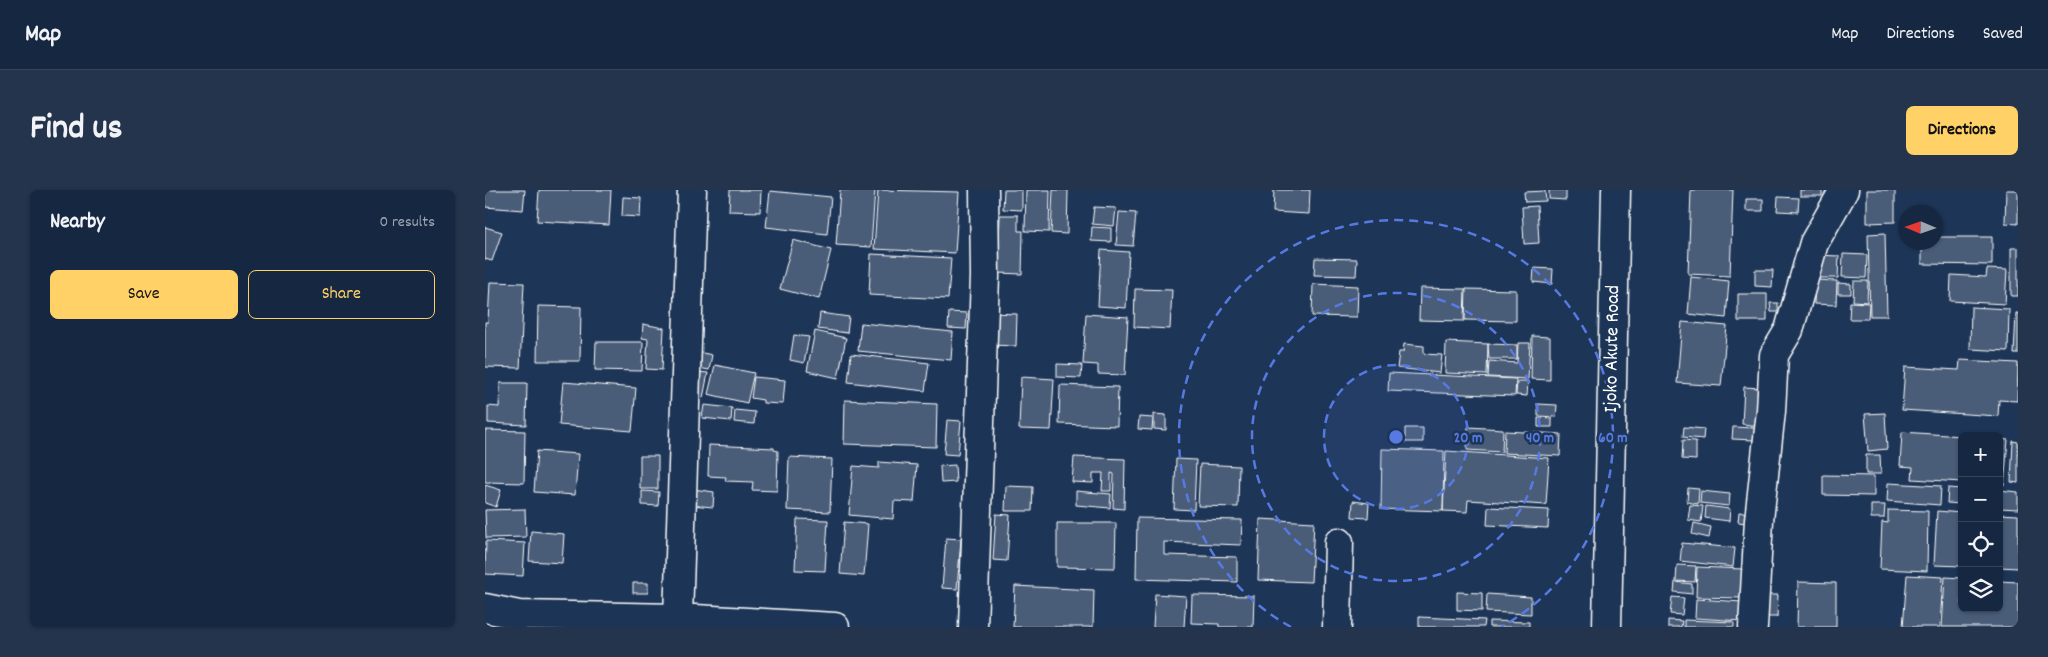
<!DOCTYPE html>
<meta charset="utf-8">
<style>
:root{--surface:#162841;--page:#23344c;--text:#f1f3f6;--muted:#9ea6b1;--line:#35445a;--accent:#ffd166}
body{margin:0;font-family:Dekko,sans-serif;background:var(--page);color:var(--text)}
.controls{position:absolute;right:15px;bottom:15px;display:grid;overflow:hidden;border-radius:8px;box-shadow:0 1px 4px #0004}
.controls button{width:45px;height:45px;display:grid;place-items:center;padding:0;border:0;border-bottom:1px solid var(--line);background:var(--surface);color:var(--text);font:25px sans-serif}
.compass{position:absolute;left:1413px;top:15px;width:45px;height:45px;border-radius:50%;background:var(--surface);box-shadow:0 1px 4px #0004;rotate:272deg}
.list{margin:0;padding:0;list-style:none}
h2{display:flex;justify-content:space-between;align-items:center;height:65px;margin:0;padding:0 20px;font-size:21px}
h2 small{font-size:16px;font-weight:400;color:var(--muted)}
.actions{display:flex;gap:10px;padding:15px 20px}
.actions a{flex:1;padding:11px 0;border:1px solid var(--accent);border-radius:8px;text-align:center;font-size:18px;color:var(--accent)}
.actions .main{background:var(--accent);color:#111}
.icon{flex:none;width:28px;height:28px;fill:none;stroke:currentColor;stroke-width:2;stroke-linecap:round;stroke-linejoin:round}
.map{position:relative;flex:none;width:1533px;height:437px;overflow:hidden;border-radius:8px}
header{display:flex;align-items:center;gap:30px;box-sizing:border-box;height:70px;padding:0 25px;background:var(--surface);border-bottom:1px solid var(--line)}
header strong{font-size:24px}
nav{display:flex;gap:28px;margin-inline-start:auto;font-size:18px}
.intro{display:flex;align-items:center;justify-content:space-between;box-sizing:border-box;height:120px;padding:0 30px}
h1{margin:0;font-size:35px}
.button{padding:12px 22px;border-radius:8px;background:var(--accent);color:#111;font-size:18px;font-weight:700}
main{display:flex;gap:30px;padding:0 30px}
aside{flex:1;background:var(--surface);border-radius:8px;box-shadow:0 1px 4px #0004}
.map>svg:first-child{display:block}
</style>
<header>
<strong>Map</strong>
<nav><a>Map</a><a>Directions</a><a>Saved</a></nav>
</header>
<div class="intro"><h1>Find us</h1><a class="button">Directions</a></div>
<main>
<aside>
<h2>Nearby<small>0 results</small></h2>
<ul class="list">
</ul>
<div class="actions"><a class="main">Save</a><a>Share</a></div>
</aside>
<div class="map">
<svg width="1533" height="437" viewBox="0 0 1533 437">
<rect width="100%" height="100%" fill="#1d3557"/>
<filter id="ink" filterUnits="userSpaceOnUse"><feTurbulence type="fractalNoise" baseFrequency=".02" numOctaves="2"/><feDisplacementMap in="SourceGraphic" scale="10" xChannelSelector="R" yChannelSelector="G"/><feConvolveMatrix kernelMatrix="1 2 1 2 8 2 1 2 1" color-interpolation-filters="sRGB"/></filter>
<g filter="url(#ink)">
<path fill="#4a5d79" stroke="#fff" d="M0,0h40l-2,20 -38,-3z
M54,0h72l-2,35 -72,-4z
M245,0h31l-1,22 -31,-1z
M355,0h35l-4,57 -35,-2z
M393,0l81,2 -4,61 -81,-4z
M519,0h18v20l-19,-1z
M541,0h24l-1,42 -24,-1z
M568,0h15l-1,44 -16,-1z
M789,0h36l-1,24 -36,-2z
M1064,0h17v10l-17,-1z
M1206,0h42l-3,86 -42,-2z
M1315,0h22v6h-22z
M1382,0h28v32l-28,1z
M1521,0h12v34l-13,-1z
M285,1l61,6 -4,37 -61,-7z
M1060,1l1,10 -21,1 -1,-10z
M138,7l18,1 -1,19 -18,-1z
M1293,7l21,1 -1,14 -21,-1z
M1261,9h17v12h-17z
M1052,16l2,37 -15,1 -2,-37z
M609,17l22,1 -2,18 -22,-2z
M634,22l17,1 -3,33 -17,-1z
M515,25h18v16h5l-1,43 -24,-1z
M0,37l17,5 -10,29 -7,-2z
M607,37l19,1v14l-20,-1z
M1400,43l2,83h-17l-2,-82z
M1450,47h57v28l-70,-1v-22h13z
M308,50l38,10 -12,49 -39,-10z
M1526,58h7v48h-7z
M616,60l28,2 -3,56 -28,-2z
M386,64l80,4 -3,41 -79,-4z
M1358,64l24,1 -1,23 -24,-1z
M1331,65l23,1 -1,22h-23z
M830,68l42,1 -1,17 -42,-1z
M1049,78l19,1 -1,15 -19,-2z
M1502,79l20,1 -2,34 -55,-3 1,-26 35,2z
M1270,80h18l-1,17 -17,-1z
M1206,87l38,4 -3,37 -38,-4z
M1330,90l22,1 -1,24 -22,-1z
M1369,91h14l-1,21 -14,-1z
M5,92l34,1 -4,85 -35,-1v-45h3z
M1353,93l13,1v10h-13z
M828,94l45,2 -1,31 -45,-1z
M935,98l45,1 -1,32 -45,-1z
M650,99l37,1 -2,39 -36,-2z
M981,99l50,1v31l-51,-1z
M1253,104h29v27h-29z
M1365,112l19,1 -1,16h-19z
M1285,113h8v9h-7z
M53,116l43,1 -1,54h-43z
M1486,117l38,2 -1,42 -38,-2z
M464,122l18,1 -1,16 -18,-1z
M335,123l29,4 -2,16 -29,-4z
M508,123l24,1 -1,32 -25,-1z
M1531,123h2v41h-4z
M601,124l42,3 -3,58 -27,-1v-9l-15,-1z
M1197,132l45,4 -6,60 -44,-3z
M376,133l92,9 -2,28 -93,-9z
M158,134l21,4 -2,42 -16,-1 2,-30 -6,-1z
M330,141l31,7 -8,40 -31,-7z
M309,145l15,2 -5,26 -14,-3z
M1047,146l18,1v43l-19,-1z
M111,152h47l-1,29 -47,-1z
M961,152l42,2 -1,31 -42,-2z
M1033,153h12l-2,36 -40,-2 1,-16 28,2z
M919,154l20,2v8l18,1 -2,18 -43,-5 2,-16h4z
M1003,154l29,1v14h-28z
M213,162l14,3 -3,15 -15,-3z
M366,164l78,9 -4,28 -77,-9z
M1475,170l58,3 -1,38 -18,-1 -1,16 -96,-6 3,-43 54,3z
M572,174l25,1 -1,13 -24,-1z
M230,175l39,8 -7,30 -39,-9z
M212,182l11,1 -5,25 -11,-3z
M904,183l127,6 -1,17 -127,-5z
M269,187l31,3 -2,24 -20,-1v-3l-12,-2z
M536,187l33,2 -3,51 -32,-1z
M1032,191h11l-1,15 -11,-1z
M78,192l73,6 -4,43 -73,-6z
M15,193h27l-1,42 -38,-2v-17l11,1z
M575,195l58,2 -1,39 -58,-2z
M1259,197l17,1 -2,38 -17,-2z
M360,210l92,4 -1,43 -92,-3z
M1053,214l19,1 -1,12 -18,-1z
M219,215l28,3 -1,13 -29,-3z
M250,220l20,2 -1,12 -20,-2z
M1400,223l2,36 -19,2 -3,-37z
M669,224l12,1v15l-12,-1z
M654,227l14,1 -1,12 -14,-1z
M1053,228l14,1v8h-14z
M462,230l14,1 -3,34 -14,-1z
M983,237l35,2 -1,23 -35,-2z
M1199,237l20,2 -1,10 -20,-2z
M1248,237l22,1 -1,12 -22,-1z
M920,238h18v14h-18z
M0,240l40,1 -1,52 -39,-1z
M1020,241l56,3 -1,22 -56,-3z
M1417,242l60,4v46l-50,-3 1,-12 -13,-1z
M1514,249l9,1 -4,45h-5z
M1198,250l13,1v19l-14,-1z
M1528,251l5,1v41l-7,-1z
M224,255l65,3v2l4,1 -1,40 -25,-1 1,-8 -28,-1 1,-4 -18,-1z
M897,259l62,2 -1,60 -62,-2z
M52,261l41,3 -3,41 -41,-3z
M961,261l103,7 -3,47 -78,-5 -1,12 -24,-1z
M1381,265h14l1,19h-15z
M155,266h18v33h-18z
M304,267l43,2 -2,53 -43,-2z
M589,267l51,2 -1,50 -11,-1 1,-34 -3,-1v18h-9l1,-18h-10v10l-21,-1z
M691,269l20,1 -2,50 -20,-1z
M394,272l38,3 -3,37 -20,-1 -1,18 -44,-4 4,-49 26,2z
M715,274l39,2 -1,41 -40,-1z
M470,275l1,17 -15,1 -1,-17z
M1338,285l51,1v20l-51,-1z
M1403,293l53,3 -1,19 -53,-4z
M0,295l16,5 -5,17 -11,-4z
M521,296l27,1 -1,24h-27z
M1203,298l11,1 -1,15 -11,-2z
M1463,298l14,1 -1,15 -14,-1z
M208,299l21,3 -1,15 -22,-2z
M1514,300l19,2v17l-19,-1z
M157,301l17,1 -1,14 -16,-1z
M591,301l35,3 -1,14 -34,-3z
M1216,301l29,3 -1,12 -29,-3z
M868,311l16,2 -1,15 -16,-1z
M1205,315l13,1 -2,16 -13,-2z
M1386,315h14l-1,13h-13z
M1221,316l24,3 -1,12 -24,-3z
M1003,317l61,3 -1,18 -61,-3z
M40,319l1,28 -40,1 -1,-28z
M1403,320l40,1 -1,60 -47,-2 2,-47 6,1z
M1452,321l25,2v53l-28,-1z
M1254,322l8,1 -1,10 -8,-1z
M511,324l14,1 -3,46 -14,-1z
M1514,324l19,1v53l-19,-1z
M652,328l105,2 -1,25 -77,-3v13l73,2v25l-101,-3z
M312,329l31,1 -3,51 -30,-1z
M775,329l54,3 -3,60 -53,-2z
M359,332l24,2 -4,52 -24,-2z
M572,333h59l-1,45 -58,-1z
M1209,333l17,4 -2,11 -17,-4z
M46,341l33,3 -2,29 -33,-2z
M461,348l15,1 -4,50 -15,-1z
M1,351l39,2 -2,33 -38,-2z
M1197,353l53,5 -2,19 -53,-6z
M1192,375l19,1 -1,16 -19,-1z
M1212,377l45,2 -1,29 -45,-1z
M1422,385l36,2 -3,50h-37z
M1460,387l17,1v30h37v-27l19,1v45h-76z
M1190,392l17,2v10l-18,-2z
M1313,392l38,1v44h-39z
M148,393h15v10h-15z
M530,396l79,4 -1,37h-80z
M972,402l25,1v18l-25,-1z
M670,404l31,2 -2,31h-31z
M1002,404l44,3v17l-45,-2z
M707,405l62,1 -1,31h-34v-3l-28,-1z
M1283,405h10l-1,22h-10z
M1187,407l12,1 -2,17 -12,-1z
M1211,409l47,3 -1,19 -47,-3z
M934,427l66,3 -1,7h-65z
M1183,430l14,1 -1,6h-13z
M1199,430l50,2v5h-50z
M1004,431l40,1v5h-40z"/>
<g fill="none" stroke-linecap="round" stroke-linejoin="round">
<g stroke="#fff" stroke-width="31">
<path id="minor" d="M0,418l34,7 159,3 157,9
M193,428l14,-428
M488,437l12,-351 -1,-86
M852,437l2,-85
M1268,437l6,-107 12,-109 3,-56 15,-25 25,-87 30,-53"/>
</g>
<g stroke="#fff" stroke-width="31">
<path id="secondary" d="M1122,437l9,-437"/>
</g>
<use href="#minor" stroke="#1d3557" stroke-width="28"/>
<use href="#secondary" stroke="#1d3557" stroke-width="28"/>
</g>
</g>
<circle cx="911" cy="247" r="72" fill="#567ae2" fill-opacity=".12"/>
<g fill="none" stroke="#567ae2" stroke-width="2.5" stroke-dasharray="9 6">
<circle cx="911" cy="247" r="72"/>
<circle cx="911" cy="247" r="144"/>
<path d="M806 437A217 217 0 1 1 1016 437"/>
</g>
<g text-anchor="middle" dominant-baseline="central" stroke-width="5" stroke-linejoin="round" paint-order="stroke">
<g font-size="20" fill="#fff" stroke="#1d3557">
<text transform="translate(1128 159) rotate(-89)">Ijoko Akute Road</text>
</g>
</g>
<circle cx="911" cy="247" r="8" fill="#567ae2" stroke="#1d3557" stroke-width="2.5"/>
<g font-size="15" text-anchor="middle" font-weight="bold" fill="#567ae2" stroke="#1d3557" stroke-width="5" stroke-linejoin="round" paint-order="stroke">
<text x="983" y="252">20 m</text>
<text x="1055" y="252">40 m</text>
<text x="1128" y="252">60 m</text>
</g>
</svg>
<div class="controls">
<button>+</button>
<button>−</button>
<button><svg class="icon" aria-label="locate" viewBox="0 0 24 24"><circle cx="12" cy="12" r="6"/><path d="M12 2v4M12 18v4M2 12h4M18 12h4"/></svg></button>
<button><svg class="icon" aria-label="layers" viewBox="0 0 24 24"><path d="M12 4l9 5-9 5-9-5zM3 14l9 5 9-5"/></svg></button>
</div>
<svg class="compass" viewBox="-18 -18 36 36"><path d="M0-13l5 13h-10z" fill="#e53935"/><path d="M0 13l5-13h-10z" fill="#9ea6b1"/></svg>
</div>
</main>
